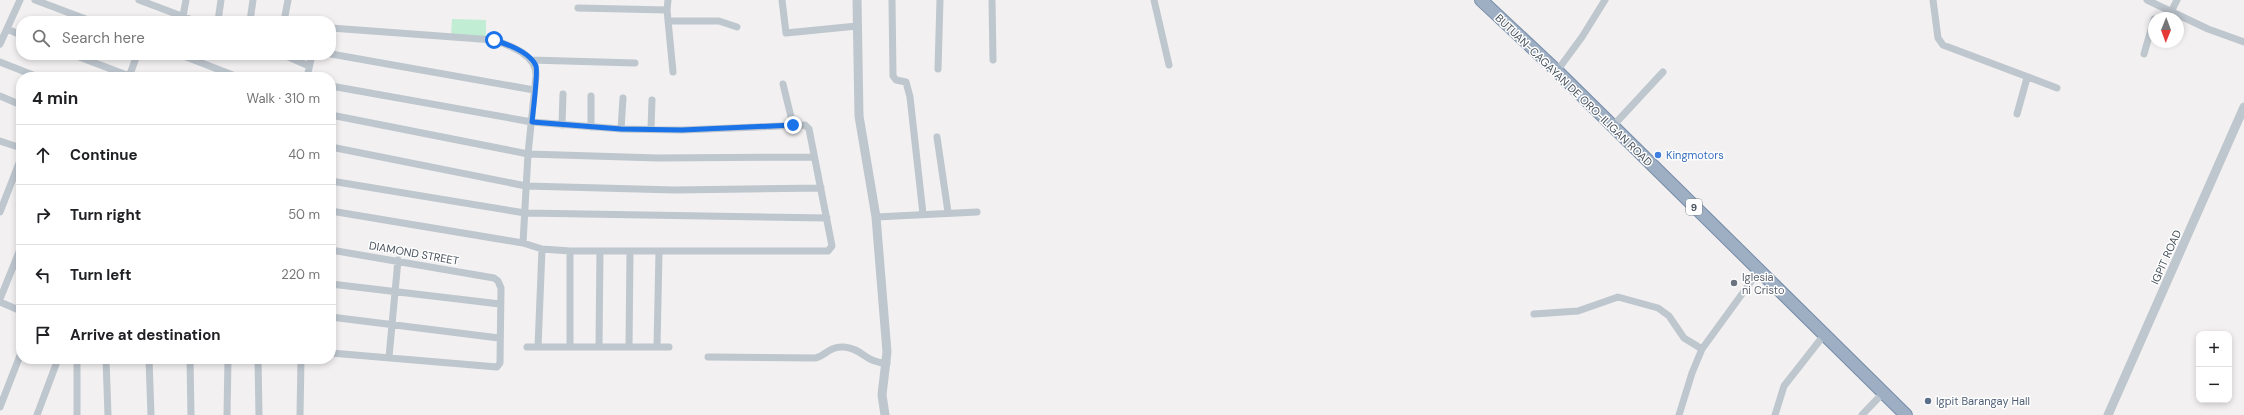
<!DOCTYPE html>
<meta charset="utf-8">
<style>
:root{--surface:#fff;--page:#f6f6f6;--text:#202124;--muted:#757577;--line:#e0e0e0}
body{margin:0;font-family:"DM Sans",sans-serif;background:var(--page);color:var(--text)}
.controls{position:absolute;right:12px;bottom:12px;display:grid;overflow:hidden;border-radius:8px;box-shadow:0 2px 6px #0003}
.controls button{width:36px;height:36px;display:grid;place-items:center;padding:0;border:0;border-bottom:1px solid var(--line);background:var(--surface);color:var(--text);font:20px sans-serif}
.compass{position:absolute;left:2148px;top:12px;width:36px;height:36px;border-radius:50%;background:var(--surface);box-shadow:0 2px 6px #0003;rotate:181deg}
.stop{position:absolute;width:12px;height:12px;margin:-9px;border:3px solid #1a73e8;border-radius:50%;background:#fff}
.stop.end{background:#1a73e8;border-color:#fff;box-shadow:0 1px 4px #0008}
.list{margin:0;padding:0;list-style:none}
h2{display:flex;justify-content:space-between;align-items:center;height:52px;margin:0;padding:0 16px;font-size:17px}
h2 small{font-size:13px;font-weight:400;color:var(--muted)}
.list li{display:grid;grid-template-columns:26px 1fr auto;gap:12px;align-items:center;box-sizing:border-box;height:60px;padding:0 16px;border-top:1px solid var(--line)}
.list b{display:block;font-size:15px;white-space:nowrap}
.list em{font-size:13px;font-style:normal;color:var(--muted)}
.icon{flex:none;width:22px;height:22px;fill:none;stroke:currentColor;stroke-width:2;stroke-linecap:round;stroke-linejoin:round}
.map{position:relative;flex:none;width:2244px;height:415px;overflow:hidden}
.search{position:absolute;background:var(--surface);box-shadow:0 2px 6px #0003;left:16px;top:16px;width:320px;height:44px;display:flex;align-items:center;gap:10px;box-sizing:border-box;padding:0 14px;border-radius:16px;color:var(--muted);font-size:15px}
.panel{position:absolute;background:var(--surface);box-shadow:0 2px 6px #0003;left:16px;top:72px;width:320px;height:292px;border-radius:16px}
.map>svg:first-child{display:block}
</style>
<div class="map">
<svg width="2244" height="415" viewBox="0 0 2244 415">
<rect width="100%" height="100%" fill="#f2f0f0"/>
<path fill="#c0edd3" d="M452,19l34,1v18l-35,-1z"/>
<g fill="none" stroke-linecap="round" stroke-linejoin="round">
<g stroke="#758ba8" stroke-width="14">
<path id="trunk" d="M1481,0l76,71 349,344"/>
</g>
<path stroke="#bec6ce" stroke-width="7" d="M35,0l56,21
M139,0l56,21
M668,0l-1,10 6,62
M782,0l4,33 71,-7
M892,0l1,76 3,4 10,2 4,15 13,117
M992,0l1,60
M1154,0l15,65
M1933,0l5,38 5,7 114,43
M2147,0l61,29 36,13
M578,8l89,2
M2171,12l6,-12
M183,16l3,-16
M218,21l3,-21
M250,21l3,-21
M284,21l4,-21
M668,21h51l18,6
M331,28l163,12c17,6 43,15 42,36l-8,78 -5,89
M7,29l14,6
M0,44l20,-44
M331,54l203,36
M2144,54l10,-35
M74,55l58,22
M181,55l57,22
M284,55l25,11
M531,60l104,3
M0,62l38,15
M938,69l2,-69
M1557,71l25,-34 23,-37
M129,77l8,-22
M307,77l5,-22
M783,84l10,41
M331,86l201,36 89,7 61,1 123,-5 4,4 23,117 -4,5h-258l-28,-2 -19,-6 -192,-32
M0,96l21,9
M2017,114l10,-36
M331,115l197,39 130,4 156,-1
M562,125l1,-31
M591,127v-31
M1612,127l51,-55
M621,129l2,-31
M651,129l1,-29
M937,137l11,75
M0,141l21,7
M331,147l195,39 149,4 146,-2
M331,181l194,32 302,5
M0,212l21,-54
M876,217l101,-5
M331,250l163,28 4,3 3,7 -1,75 -3,4 -166,-14
M570,251v96
M331,284l169,20
M0,299l21,-52
M0,302l21,9
M1534,314l44,-3 40,-14 40,11 11,8 15,22 18,11
M331,317l168,21
M599,346l1,-95
M527,347h142
M538,347l4,-98
M629,347l1,-95
M657,347l2,-95
M389,357l9,-97
M708,357l107,1c10,-1 13,-12 29,-11 20,2 21,16 43,16
M106,359l2,56
M149,359l2,56
M190,359l1,56
M258,359l1,56
M0,407l21,-54
M37,415l21,-56
M77,415v-56
M227,415l1,-56
M300,415l1,-56
M1679,415l13,-42 10,-24 56,-77
M1775,415l9,-29 40,-51
M1862,415l21,-22"/>
<path stroke="#bec6ce" stroke-width="9" d="M857,0l2,116 17,101 11,135 -5,43 3,20
M2108,415l136,-308"/>
<use href="#trunk" stroke="#9eafc4" stroke-width="12"/>
</g>
<g fill="none" stroke-linecap="round" stroke-linejoin="round">
<path stroke="#1a73e8" stroke-width="5" d="M494,40c13,4 36,12 42,26 2,5 -3,47 -4,56l89,7 61,1 111,-5"/>
</g>
<circle fill="#3f7fe0" stroke="#fff" stroke-width="1.5" cx="1658" cy="155" r="4"/>
<circle fill="#6b7280" stroke="#fff" stroke-width="1.5" cx="1734" cy="283" r="4"/>
<circle fill="#5c6f8a" stroke="#fff" stroke-width="1.5" cx="1928" cy="401" r="4"/>
<g text-anchor="middle" dominant-baseline="central" stroke-width="3" stroke-linejoin="round" paint-order="stroke">
<rect fill="#fff" stroke="#7f868d" stroke-width="1" x="1686" y="199" width="16" height="16" rx="3"/>
<g font-size="10" font-weight="bold" fill="#48525c">
<text x="1694" y="207">9</text>
</g>
<g font-size="11" fill="#48525c" stroke="#fff">
<text transform="translate(1574 90) rotate(44)">BUTUAN-CAGAYAN DE ORO-ILIGAN ROAD</text>
<text transform="translate(414 253) rotate(10)">DIAMOND STREET</text>
<text transform="translate(2166 257) rotate(-66)">IGPIT ROAD</text>
</g>
<g font-size="11" fill="#366cbe" stroke="#fff" text-anchor="start">
<text x="1666" y="155">Kingmotors</text>
</g>
<g font-size="11" fill="#5b616d" stroke="#fff" text-anchor="start">
<text x="1742" y="277">Iglesia<tspan x="1742" dy="13">ni Cristo</tspan></text>
</g>
<g font-size="11" fill="#4e5e75" stroke="#fff" text-anchor="start">
<text x="1936" y="401">Igpit Barangay Hall</text>
</g>
</g>
</svg>
<div class="controls">
<button>+</button>
<button>−</button>
</div>
<svg class="compass" viewBox="-18 -18 36 36"><path d="M0-13l5 13h-10z" fill="#e53935"/><path d="M0 13l5-13h-10z" fill="#757577"/></svg>
<div class="stop" style="left:494px;top:40px"></div>
<div class="stop end" style="left:793px;top:125px"></div>
<div class="search"><svg class="icon" aria-label="search" viewBox="0 0 24 24"><circle cx="10" cy="10" r="6"/><path d="M15 15l6 6"/></svg>Search here</div>
<section class="panel">
<h2>4 min<small>Walk · 310 m</small></h2>
<ul class="list">
<li><svg class="icon" aria-label="ahead" viewBox="0 0 24 24"><path d="M12 20V5M6 11l6-6 6 6"/></svg><div><b>Continue</b></div><em>40 m</em></li>
<li><svg class="icon" aria-label="right" viewBox="0 0 24 24"><path d="M7 20v-9h11M14 6l5 5-5 5"/></svg><div><b>Turn right</b></div><em>50 m</em></li>
<li><svg class="icon" aria-label="left" viewBox="0 0 24 24"><path d="M17 20v-9H6M10 6l-5 5 5 5"/></svg><div><b>Turn left</b></div><em>220 m</em></li>
<li><svg class="icon" aria-label="arrive" viewBox="0 0 24 24"><path d="M6 21V4h12l-3 4 3 4H6"/></svg><div><b>Arrive at destination</b></div></li>
</ul>
</section>
</div>
